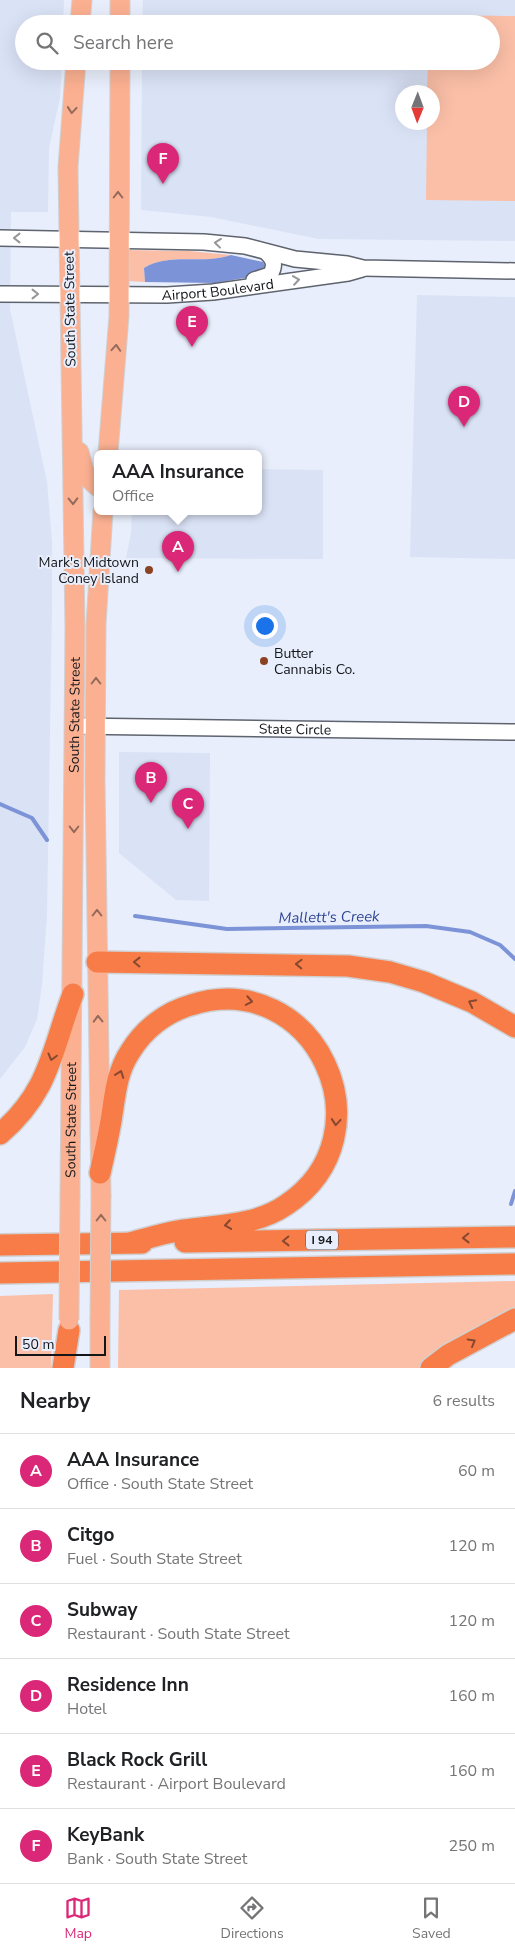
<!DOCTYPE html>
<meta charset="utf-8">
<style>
:root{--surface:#fff;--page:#f6f6f6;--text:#202124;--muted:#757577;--line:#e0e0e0;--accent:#db2777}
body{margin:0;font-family:"Nunito Sans",sans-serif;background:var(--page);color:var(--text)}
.compass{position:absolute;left:395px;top:85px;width:45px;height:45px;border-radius:50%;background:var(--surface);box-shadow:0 5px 20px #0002;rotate:181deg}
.scale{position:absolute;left:15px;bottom:12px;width:91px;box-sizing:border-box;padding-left:5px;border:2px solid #131519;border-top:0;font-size:14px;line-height:18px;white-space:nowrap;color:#131519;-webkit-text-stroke:4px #e8eefb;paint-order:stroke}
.you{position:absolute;left:264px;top:625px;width:18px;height:18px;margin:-12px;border:4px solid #fff;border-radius:50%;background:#1a73e8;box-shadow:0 0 0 8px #1a73e833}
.badge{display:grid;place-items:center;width:32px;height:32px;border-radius:50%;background:var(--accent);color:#fff;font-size:16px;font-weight:700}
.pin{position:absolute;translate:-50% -41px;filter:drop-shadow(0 1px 2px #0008)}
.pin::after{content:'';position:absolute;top:26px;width:18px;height:15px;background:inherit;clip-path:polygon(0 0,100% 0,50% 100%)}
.popup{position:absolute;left:94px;top:450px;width:168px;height:65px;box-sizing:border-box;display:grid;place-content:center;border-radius:8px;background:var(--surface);filter:drop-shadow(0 1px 4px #0005);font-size:16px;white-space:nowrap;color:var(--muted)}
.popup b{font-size:19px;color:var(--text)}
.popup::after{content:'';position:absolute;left:50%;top:100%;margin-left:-10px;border:10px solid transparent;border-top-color:var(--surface)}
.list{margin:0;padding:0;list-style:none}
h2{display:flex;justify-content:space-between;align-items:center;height:65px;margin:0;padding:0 20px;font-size:21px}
h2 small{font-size:16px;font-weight:400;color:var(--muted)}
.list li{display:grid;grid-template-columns:32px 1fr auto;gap:15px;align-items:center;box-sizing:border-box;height:75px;padding:0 20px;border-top:1px solid var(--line)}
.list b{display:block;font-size:19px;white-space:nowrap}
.list p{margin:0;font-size:16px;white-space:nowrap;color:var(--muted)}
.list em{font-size:16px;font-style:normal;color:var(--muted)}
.icon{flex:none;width:28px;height:28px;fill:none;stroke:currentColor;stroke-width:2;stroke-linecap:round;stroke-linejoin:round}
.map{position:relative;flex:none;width:515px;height:1368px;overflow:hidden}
.search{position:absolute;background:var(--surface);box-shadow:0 5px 20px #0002;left:15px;right:15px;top:15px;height:55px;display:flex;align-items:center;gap:12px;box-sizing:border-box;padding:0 18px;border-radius:28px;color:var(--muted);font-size:19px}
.sheet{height:515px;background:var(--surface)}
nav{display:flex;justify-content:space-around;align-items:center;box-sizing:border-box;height:70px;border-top:1px solid var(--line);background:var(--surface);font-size:14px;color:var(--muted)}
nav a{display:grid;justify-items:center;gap:2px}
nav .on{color:var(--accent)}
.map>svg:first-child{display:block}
</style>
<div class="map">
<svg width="515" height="1368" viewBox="0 0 515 1368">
<rect width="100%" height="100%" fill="#e8eefb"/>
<path fill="#dae2f6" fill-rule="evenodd" d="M0,0h64l-1,24h-39v37h38l-2,37 -11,50 -1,64h-37l-1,97 37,173 5,60v65l-5,308 -5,70 -5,34 -12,28 -25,32z
M143,0h372v241l-196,-2 -108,-22 -70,-7 1,-149h349v-37h-349zM402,92h30v30h-30z
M417,295l98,2v262l-105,-2z
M258,469l65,1v89l-197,-1 5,-25 1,-22h126z
M119,752l91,1 -1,148 -33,-1 -57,-47z"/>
<path fill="#fbbfa7" d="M428,15l87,1v185l-89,-1 1,-77 5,-1v-30h-5l1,-31h63v-37h-63z
M128,250l61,1 42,4c-28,10 -62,-3 -87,13l1,14 -18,-1z
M515,1281v36l-93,51h-304l1,-78z
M53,1294l-2,74h-51v-72z"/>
<path fill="#7c94d7" d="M231,255l32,7 2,4 -4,7 -5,3 -41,7 -70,-1 -1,-14c25,-16 59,-3 87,-13z"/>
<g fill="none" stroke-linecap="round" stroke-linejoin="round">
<path stroke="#7c94d7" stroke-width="4" d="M0,804l32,14 15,22
M135,916l92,13 199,-3 44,6 30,13 15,14
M511,1204l4,-13"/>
<g stroke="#5e636e" stroke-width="18">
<g id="minor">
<path d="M0,238l204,4 41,4 50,13 52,5 16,4 152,3"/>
<path d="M254,280l16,-5c6,-10 4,-15 -4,-23"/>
<path id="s1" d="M0,294l167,1 46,-3 135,-19 14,-4"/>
<path id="s2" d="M74,726l441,6"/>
</g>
</g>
<g stroke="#d0d0d1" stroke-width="21">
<g id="major">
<path d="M80,24l2,-24"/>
<path d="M120,24v-24"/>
<path d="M79,452l6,23 13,12"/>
<path d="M108,453l11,-137 1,-255"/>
<path id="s3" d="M70,1195l5,-567 -7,-461 8,-106"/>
<path d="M101,1195l-6,-415 1,-156 7,-113"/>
<path d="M100,1368v-48"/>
</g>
</g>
<g stroke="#d0d0d1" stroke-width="24">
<path id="highway" d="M97,962l251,4 42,6 34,10 48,20 43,25
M0,1134c50,-43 51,-82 73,-140
M100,1173c4,-17 8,-35 11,-52 4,-24 5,-48 19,-69 14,-23 36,-40 61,-47 124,-39 202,129 95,200 -32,22 -72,20 -109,26 -16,3 -32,8 -48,12
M185,1242l330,-5
M0,1245l142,-2
M0,1273l515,-9
M63,1368l6,-38
M431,1368l17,-13 67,-36"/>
</g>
<use href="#minor" stroke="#fff" stroke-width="15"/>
<use href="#major" stroke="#fbb091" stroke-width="19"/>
<use href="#highway" stroke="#f87c47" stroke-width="21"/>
<g stroke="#d0d0d1" stroke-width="21" stroke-linecap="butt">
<path id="major-bridge" d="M69,1320l1,-125
M100,1320l1,-125"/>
</g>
<use href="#major-bridge" stroke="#fbb091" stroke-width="19"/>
</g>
<defs><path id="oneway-chevron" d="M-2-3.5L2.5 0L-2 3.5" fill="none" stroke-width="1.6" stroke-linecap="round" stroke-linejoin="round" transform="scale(1.25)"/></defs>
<g stroke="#936a5b">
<use href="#oneway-chevron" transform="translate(72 110) rotate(95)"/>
<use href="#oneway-chevron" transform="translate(118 195) rotate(-90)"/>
<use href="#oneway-chevron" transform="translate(116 348) rotate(-86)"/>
<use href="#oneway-chevron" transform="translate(73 501) rotate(89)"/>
<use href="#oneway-chevron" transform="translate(96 681) rotate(-90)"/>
<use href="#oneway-chevron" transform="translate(74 829) rotate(90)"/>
<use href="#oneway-chevron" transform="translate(97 913) rotate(-90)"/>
<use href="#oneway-chevron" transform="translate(98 1019) rotate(-91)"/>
<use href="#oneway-chevron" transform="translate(101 1218) rotate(-90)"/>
</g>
<g stroke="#959698">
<use href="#oneway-chevron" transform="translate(17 238) rotate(-180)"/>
<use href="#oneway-chevron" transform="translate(218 243) rotate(-174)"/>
<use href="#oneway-chevron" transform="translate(296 280) rotate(-8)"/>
<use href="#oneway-chevron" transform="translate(35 294)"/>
</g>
<g stroke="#864830">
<use href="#oneway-chevron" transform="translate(137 962) rotate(-179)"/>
<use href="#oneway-chevron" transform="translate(299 964) rotate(-178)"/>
<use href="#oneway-chevron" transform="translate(249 1001) rotate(10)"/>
<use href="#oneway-chevron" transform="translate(472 1003) rotate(-153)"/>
<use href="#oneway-chevron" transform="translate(52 1057) rotate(105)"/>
<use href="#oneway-chevron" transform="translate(120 1074) rotate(-70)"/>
<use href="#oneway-chevron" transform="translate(336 1122) rotate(95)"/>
<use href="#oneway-chevron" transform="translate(228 1225) rotate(171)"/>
<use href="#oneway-chevron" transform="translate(466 1238) rotate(179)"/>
<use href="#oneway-chevron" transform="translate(286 1241) rotate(179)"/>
<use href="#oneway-chevron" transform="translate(472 1342) rotate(-30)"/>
</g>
<g fill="#8b4223" stroke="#e8eefb" stroke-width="2">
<circle cx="149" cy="570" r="5"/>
<circle cx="264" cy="661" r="5"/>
</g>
<g text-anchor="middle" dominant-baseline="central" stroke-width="4" stroke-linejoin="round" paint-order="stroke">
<rect fill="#e8eefb" stroke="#53565d" stroke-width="1" x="306" y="1230.5" width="32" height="19" rx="4"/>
<g font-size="12" font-weight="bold" fill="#131519">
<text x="322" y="1240">I 94</text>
</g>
<g font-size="14" fill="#131519" stroke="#e8eefb">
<text stroke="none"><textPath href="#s1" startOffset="218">Airport Boulevard</textPath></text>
<text transform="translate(70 309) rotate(-91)">South State Street</text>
<text stroke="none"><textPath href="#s3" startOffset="480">South State Street</textPath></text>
<text stroke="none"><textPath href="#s2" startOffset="221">State Circle</textPath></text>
<text stroke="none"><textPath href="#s3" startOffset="75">South State Street</textPath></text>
</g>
<g font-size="14" fill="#131519" stroke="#e8eefb" text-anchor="end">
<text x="139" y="562">Mark's Midtown<tspan x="139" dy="16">Coney Island</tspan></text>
<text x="274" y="653" text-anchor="start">Butter<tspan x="274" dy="16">Cannabis Co.</tspan></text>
</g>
<g font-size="15" font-style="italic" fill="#2f4595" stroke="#e8eefb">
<text transform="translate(329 917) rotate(-1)">Mallett's Creek</text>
</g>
</g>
</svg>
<svg class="compass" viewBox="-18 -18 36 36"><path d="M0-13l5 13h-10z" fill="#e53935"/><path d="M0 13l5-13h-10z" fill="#757577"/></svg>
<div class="scale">50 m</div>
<div class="you"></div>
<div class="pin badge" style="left:178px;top:572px">A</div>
<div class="popup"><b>AAA Insurance</b>Office</div>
<div class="pin badge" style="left:151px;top:803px">B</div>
<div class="pin badge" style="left:188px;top:829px">C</div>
<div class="pin badge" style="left:464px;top:427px">D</div>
<div class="pin badge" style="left:192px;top:347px">E</div>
<div class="pin badge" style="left:163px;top:184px">F</div>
<div class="search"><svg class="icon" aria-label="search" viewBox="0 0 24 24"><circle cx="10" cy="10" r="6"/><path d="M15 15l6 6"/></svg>Search here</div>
</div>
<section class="sheet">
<h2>Nearby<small>6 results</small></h2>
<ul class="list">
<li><span class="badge">A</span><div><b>AAA Insurance</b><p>Office · South State Street</p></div><em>60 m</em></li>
<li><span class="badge">B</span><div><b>Citgo</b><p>Fuel · South State Street</p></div><em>120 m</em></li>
<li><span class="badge">C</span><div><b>Subway</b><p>Restaurant · South State Street</p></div><em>120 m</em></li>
<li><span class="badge">D</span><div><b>Residence Inn</b><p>Hotel</p></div><em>160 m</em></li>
<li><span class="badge">E</span><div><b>Black Rock Grill</b><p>Restaurant · Airport Boulevard</p></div><em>160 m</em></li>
<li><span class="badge">F</span><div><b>KeyBank</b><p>Bank · South State Street</p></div><em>250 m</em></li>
</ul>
</section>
<nav>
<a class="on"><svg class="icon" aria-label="map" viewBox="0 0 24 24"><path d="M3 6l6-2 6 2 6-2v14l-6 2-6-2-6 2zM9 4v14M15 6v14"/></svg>Map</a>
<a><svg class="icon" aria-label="directions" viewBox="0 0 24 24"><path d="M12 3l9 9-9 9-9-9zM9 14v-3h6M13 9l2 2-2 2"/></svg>Directions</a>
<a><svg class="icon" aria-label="saved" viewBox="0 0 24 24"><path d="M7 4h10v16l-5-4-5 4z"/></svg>Saved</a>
</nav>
